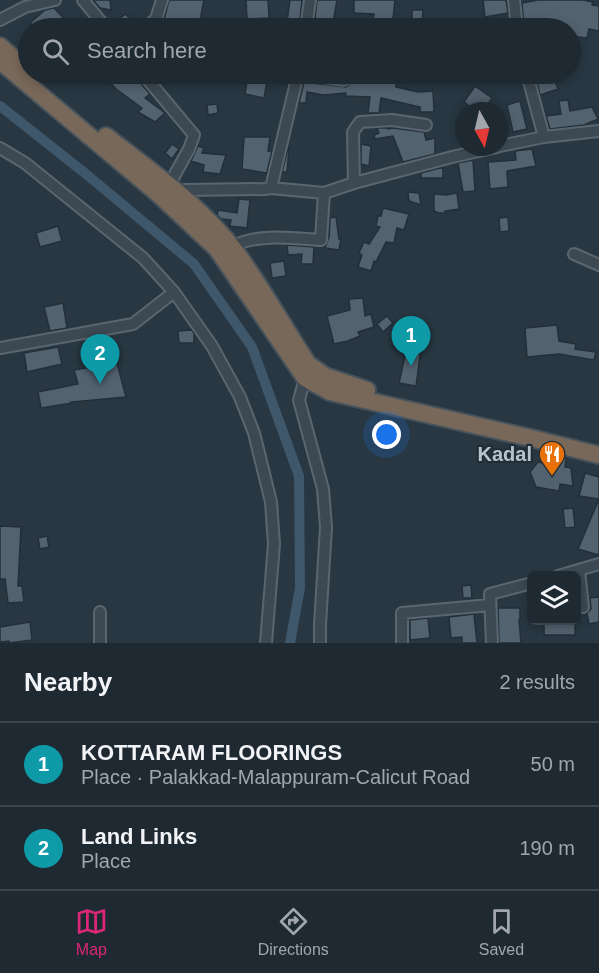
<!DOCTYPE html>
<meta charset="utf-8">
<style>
:root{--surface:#1e2932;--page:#2b353e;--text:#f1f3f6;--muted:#a1a6ac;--line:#3c454d;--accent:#db2777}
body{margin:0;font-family:Helvetica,sans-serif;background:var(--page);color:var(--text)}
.controls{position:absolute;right:18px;bottom:18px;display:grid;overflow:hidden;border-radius:9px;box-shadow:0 3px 9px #0003}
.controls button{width:54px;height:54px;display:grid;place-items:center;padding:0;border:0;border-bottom:2px solid var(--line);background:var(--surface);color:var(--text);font:30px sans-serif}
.compass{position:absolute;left:455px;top:102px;width:54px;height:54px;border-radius:50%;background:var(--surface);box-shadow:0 3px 9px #0003;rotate:172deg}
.you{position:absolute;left:387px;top:435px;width:21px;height:21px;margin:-15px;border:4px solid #fff;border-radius:50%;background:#1a73e8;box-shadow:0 0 0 9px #1a73e833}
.badge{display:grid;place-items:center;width:39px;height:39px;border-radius:50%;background:var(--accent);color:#fff;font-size:20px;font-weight:700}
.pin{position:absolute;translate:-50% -50px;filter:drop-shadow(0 2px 3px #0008)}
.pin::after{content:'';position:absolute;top:32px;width:21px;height:18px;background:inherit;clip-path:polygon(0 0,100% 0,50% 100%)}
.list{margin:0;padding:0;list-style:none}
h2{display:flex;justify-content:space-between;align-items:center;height:78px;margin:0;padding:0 24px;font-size:26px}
h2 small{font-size:20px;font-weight:400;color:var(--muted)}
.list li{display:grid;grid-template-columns:39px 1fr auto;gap:18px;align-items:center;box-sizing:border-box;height:84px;padding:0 24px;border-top:2px solid var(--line)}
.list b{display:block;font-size:22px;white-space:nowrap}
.list p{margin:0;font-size:20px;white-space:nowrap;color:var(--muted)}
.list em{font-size:20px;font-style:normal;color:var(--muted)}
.icon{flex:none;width:33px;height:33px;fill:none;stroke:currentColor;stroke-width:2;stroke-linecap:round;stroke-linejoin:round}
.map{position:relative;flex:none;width:599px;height:643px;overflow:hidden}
.search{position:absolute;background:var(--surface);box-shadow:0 3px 9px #0003;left:18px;right:18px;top:18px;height:66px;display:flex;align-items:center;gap:15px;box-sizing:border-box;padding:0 21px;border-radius:33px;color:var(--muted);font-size:22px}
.sheet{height:246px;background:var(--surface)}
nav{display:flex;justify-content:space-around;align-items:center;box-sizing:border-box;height:84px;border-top:2px solid var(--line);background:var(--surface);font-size:16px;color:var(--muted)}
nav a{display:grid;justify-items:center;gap:3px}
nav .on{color:var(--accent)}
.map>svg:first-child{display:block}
</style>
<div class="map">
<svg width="599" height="643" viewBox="0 0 599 643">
<rect width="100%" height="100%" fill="#283742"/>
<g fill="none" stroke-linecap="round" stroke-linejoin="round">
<path stroke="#3f576b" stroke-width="10" d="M0,106l86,68 108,90 58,83 47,129 1,112 -10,55"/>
</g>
<path fill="#53626f" stroke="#232f39" stroke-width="1.5" d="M93,0h17l1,10 -11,-2z
M169,0h35l-5,25 -20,-4 -1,2 -14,-3z
M246,0h22l1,18 -22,1z
M290,0h12l-3,28h-13z
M317,0h20l-5,28h-18z
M354,0h41l-3,28h-20l2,-14 -20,-1z
M483,0h23l2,13 -23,4z
M538,0h45l10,2 -1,3 7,1v25l-10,-2 -2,9 -17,-2v-8h-46l-2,-25z
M54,8l19,20h-37l-6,-5 15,-13z
M412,10h11l-1,15 -10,-1z
M126,14l11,14h-18l-5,-6z
M103,74h21l4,4 4,-4h3l2,5 13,15 -5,4 20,15 -10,9 -17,-10 4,-4 -26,-19z
M248,74l20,2 -4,22 -19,-4z
M362,74h18v6l16,2v5l22,5 15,-1 1,21h-14v-5l-39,-9 -2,15h-11l2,-16 -25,-1 1,-3 -23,2 -16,-3 -1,11h-7l5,-21 42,5 5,-4h11z
M535,74h17l6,15 -18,6z
M475,86l17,12 -9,13h-7l-12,-9z
M568,100l2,11 22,-4 6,12 -14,6 -34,4 -4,-13 15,-2 -2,-13z
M520,101l7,28 -14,3 -6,-27z
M217,104l1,9 -10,2 -1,-10z
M377,128h11v1l5,-1 31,4 2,8 9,-2v16l-32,8 -10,-26 -18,3 -1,-4 5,-2z
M244,137h26l-2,14h4l-5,21 -1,1 -24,-4z
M172,144l7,5 -7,10 -7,-6z
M361,144l10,2 -2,20 -8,-2z
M198,146l6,2 -2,5 24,2 -6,19 -17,-2 1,-7 -13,-4z
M288,148h1l-2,24h-5z
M532,149l4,17 -29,5 1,16 -18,2 -2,-27 28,-2 -1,-9z
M473,160l2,31 -12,1 -5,-29z
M443,167v11h-22v-5z
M408,192l11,1 2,12 -12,-4z
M457,193l2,16 -14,2 1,2h-7l-5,-2v-17l12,1z
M239,199l11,1 -3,28 -17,-2 1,-6 -10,-1 -4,-4 1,-5 19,3z
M383,208l26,6 -5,16 -7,-2 -3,15 -8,-1 -10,20 -2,-1 -3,10 -13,-4 4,-12 -3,-2 5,-11 5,2 11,-17 -4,-1 2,-10h3z
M336,217l3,22h2l-2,11 -14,-2 4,-11 1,-19z
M508,217l1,14 -9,1 -1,-14z
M58,226l4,15 -22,6 -4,-14z
M287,245l27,2 -1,17h-12l1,-10 -14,1z
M284,261l2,15 -14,2 -2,-15z
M363,298l2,18 6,-2 3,13 -16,5 2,4 -12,5 -14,3 -7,-28 23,-6 -1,-11z
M63,303l4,25 -17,3 -6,-24z
M387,316l6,7 -10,9 -6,-8z
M557,325l2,16 17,3 -1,5 21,3 -2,8 -35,-6 -32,3 -2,-29z
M192,330l2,3v10h-15l-1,-12z
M58,347l4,17 -35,8 -3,-19z
M407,347l14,1 -5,38 -17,-3z
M117,363l9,34 -55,5 1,1 -31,5 -3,-16 40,-8 -4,-14z
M555,455l11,3 -1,9 6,1 2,18 -13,-2 -1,7 -23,-4 -6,-15 8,-10 16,3z
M585,473l14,4v78l-21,-6 21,-50 -20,-3z
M573,508l2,19 -10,1 -2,-19z
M0,526l21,1 -3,59h4l2,16 -16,1 -3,-24h-5z
M47,536l2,11 -9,2 -2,-11z
M471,585l1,13h-9l-1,-12z
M599,597v25l-10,2 -2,-11 4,-4 -1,-11z
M498,608h22v12h-1l2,23h-22z
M474,614l3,29h-15v-6l-11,1 -2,-21z
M428,618l2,20 -20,2v-20z
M544,621h31v14h-31z
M30,622l2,18 -23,3v-2l-9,1v-15z"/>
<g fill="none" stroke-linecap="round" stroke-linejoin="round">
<g stroke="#5a666f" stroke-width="14">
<path id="minor" d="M83,0l23,28
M514,0l3,28
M0,20l25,-13 30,-7
M145,28l11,-9 6,-19
M306,28l4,-28
M143,74l51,61 -5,14 -20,36
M301,74l43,6
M527,74l17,63 55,-6
M500,146l44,-9
M0,148l25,15 118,95 31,34 -41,32 -133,24
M354,183l-1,-51 7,-10 32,-2 34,5
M271,188l27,-114
M178,193l7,-3 80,-1 6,-1 53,5 30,-10 98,-26 45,-10
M231,247c26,-14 61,-9 90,-7l3,-47
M574,254l25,11
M174,292l38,54 28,51 14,36 17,69 3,42 -8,99
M307,375l-2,3 -6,22 24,89 3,38 -6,98v18
M579,570l4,37
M558,576l41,-12
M100,643v-31
M402,643v-30l88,-8
M492,643l-2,-49 42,-11"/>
</g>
<g stroke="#47535c" stroke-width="20">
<path id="highway" d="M0,46l28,25
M0,61l156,131 61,57 88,129 25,14 201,46 68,17
M106,136c44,34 96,71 130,116 26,36 48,75 72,112l17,12 42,14"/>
</g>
<use href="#minor" stroke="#3c4852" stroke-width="10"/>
<use href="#highway" stroke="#786859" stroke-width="16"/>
</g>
<defs>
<g id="restaurant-pin" transform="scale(1.35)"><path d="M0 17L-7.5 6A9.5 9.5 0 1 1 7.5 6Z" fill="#e8710a" stroke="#212d37"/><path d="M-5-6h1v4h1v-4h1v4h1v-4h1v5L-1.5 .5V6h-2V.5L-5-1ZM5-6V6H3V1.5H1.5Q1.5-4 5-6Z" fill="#fff"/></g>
</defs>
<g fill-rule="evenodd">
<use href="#restaurant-pin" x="552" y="454"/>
</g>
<g text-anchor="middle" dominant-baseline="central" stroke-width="4.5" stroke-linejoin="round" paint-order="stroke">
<g font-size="20" font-weight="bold" fill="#b9c3cc" stroke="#212d37" text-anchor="end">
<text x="532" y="454">Kadal</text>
</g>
</g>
</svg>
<div class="controls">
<button><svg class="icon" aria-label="layers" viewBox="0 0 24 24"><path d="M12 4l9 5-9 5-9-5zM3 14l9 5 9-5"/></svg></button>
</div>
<svg class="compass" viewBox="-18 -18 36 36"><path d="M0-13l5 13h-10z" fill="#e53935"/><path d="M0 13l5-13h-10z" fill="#a1a6ac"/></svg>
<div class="you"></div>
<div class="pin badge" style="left:411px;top:366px;background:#0f9aa8">1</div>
<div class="pin badge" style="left:100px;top:384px;background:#0f9aa8">2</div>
<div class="search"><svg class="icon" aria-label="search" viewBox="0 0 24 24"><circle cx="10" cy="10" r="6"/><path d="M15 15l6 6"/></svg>Search here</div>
</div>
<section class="sheet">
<h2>Nearby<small>2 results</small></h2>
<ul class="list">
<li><span class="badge" style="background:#0f9aa8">1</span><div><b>KOTTARAM FLOORINGS</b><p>Place · Palakkad-Malappuram-Calicut Road</p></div><em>50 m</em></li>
<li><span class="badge" style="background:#0f9aa8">2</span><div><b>Land Links</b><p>Place</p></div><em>190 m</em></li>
</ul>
</section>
<nav>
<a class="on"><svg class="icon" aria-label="map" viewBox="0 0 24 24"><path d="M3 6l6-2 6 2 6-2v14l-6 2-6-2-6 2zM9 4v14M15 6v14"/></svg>Map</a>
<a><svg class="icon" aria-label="directions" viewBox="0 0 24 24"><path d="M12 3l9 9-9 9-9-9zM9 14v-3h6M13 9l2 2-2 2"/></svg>Directions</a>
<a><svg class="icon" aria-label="saved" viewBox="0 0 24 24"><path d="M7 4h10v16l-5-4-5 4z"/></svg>Saved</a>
</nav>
